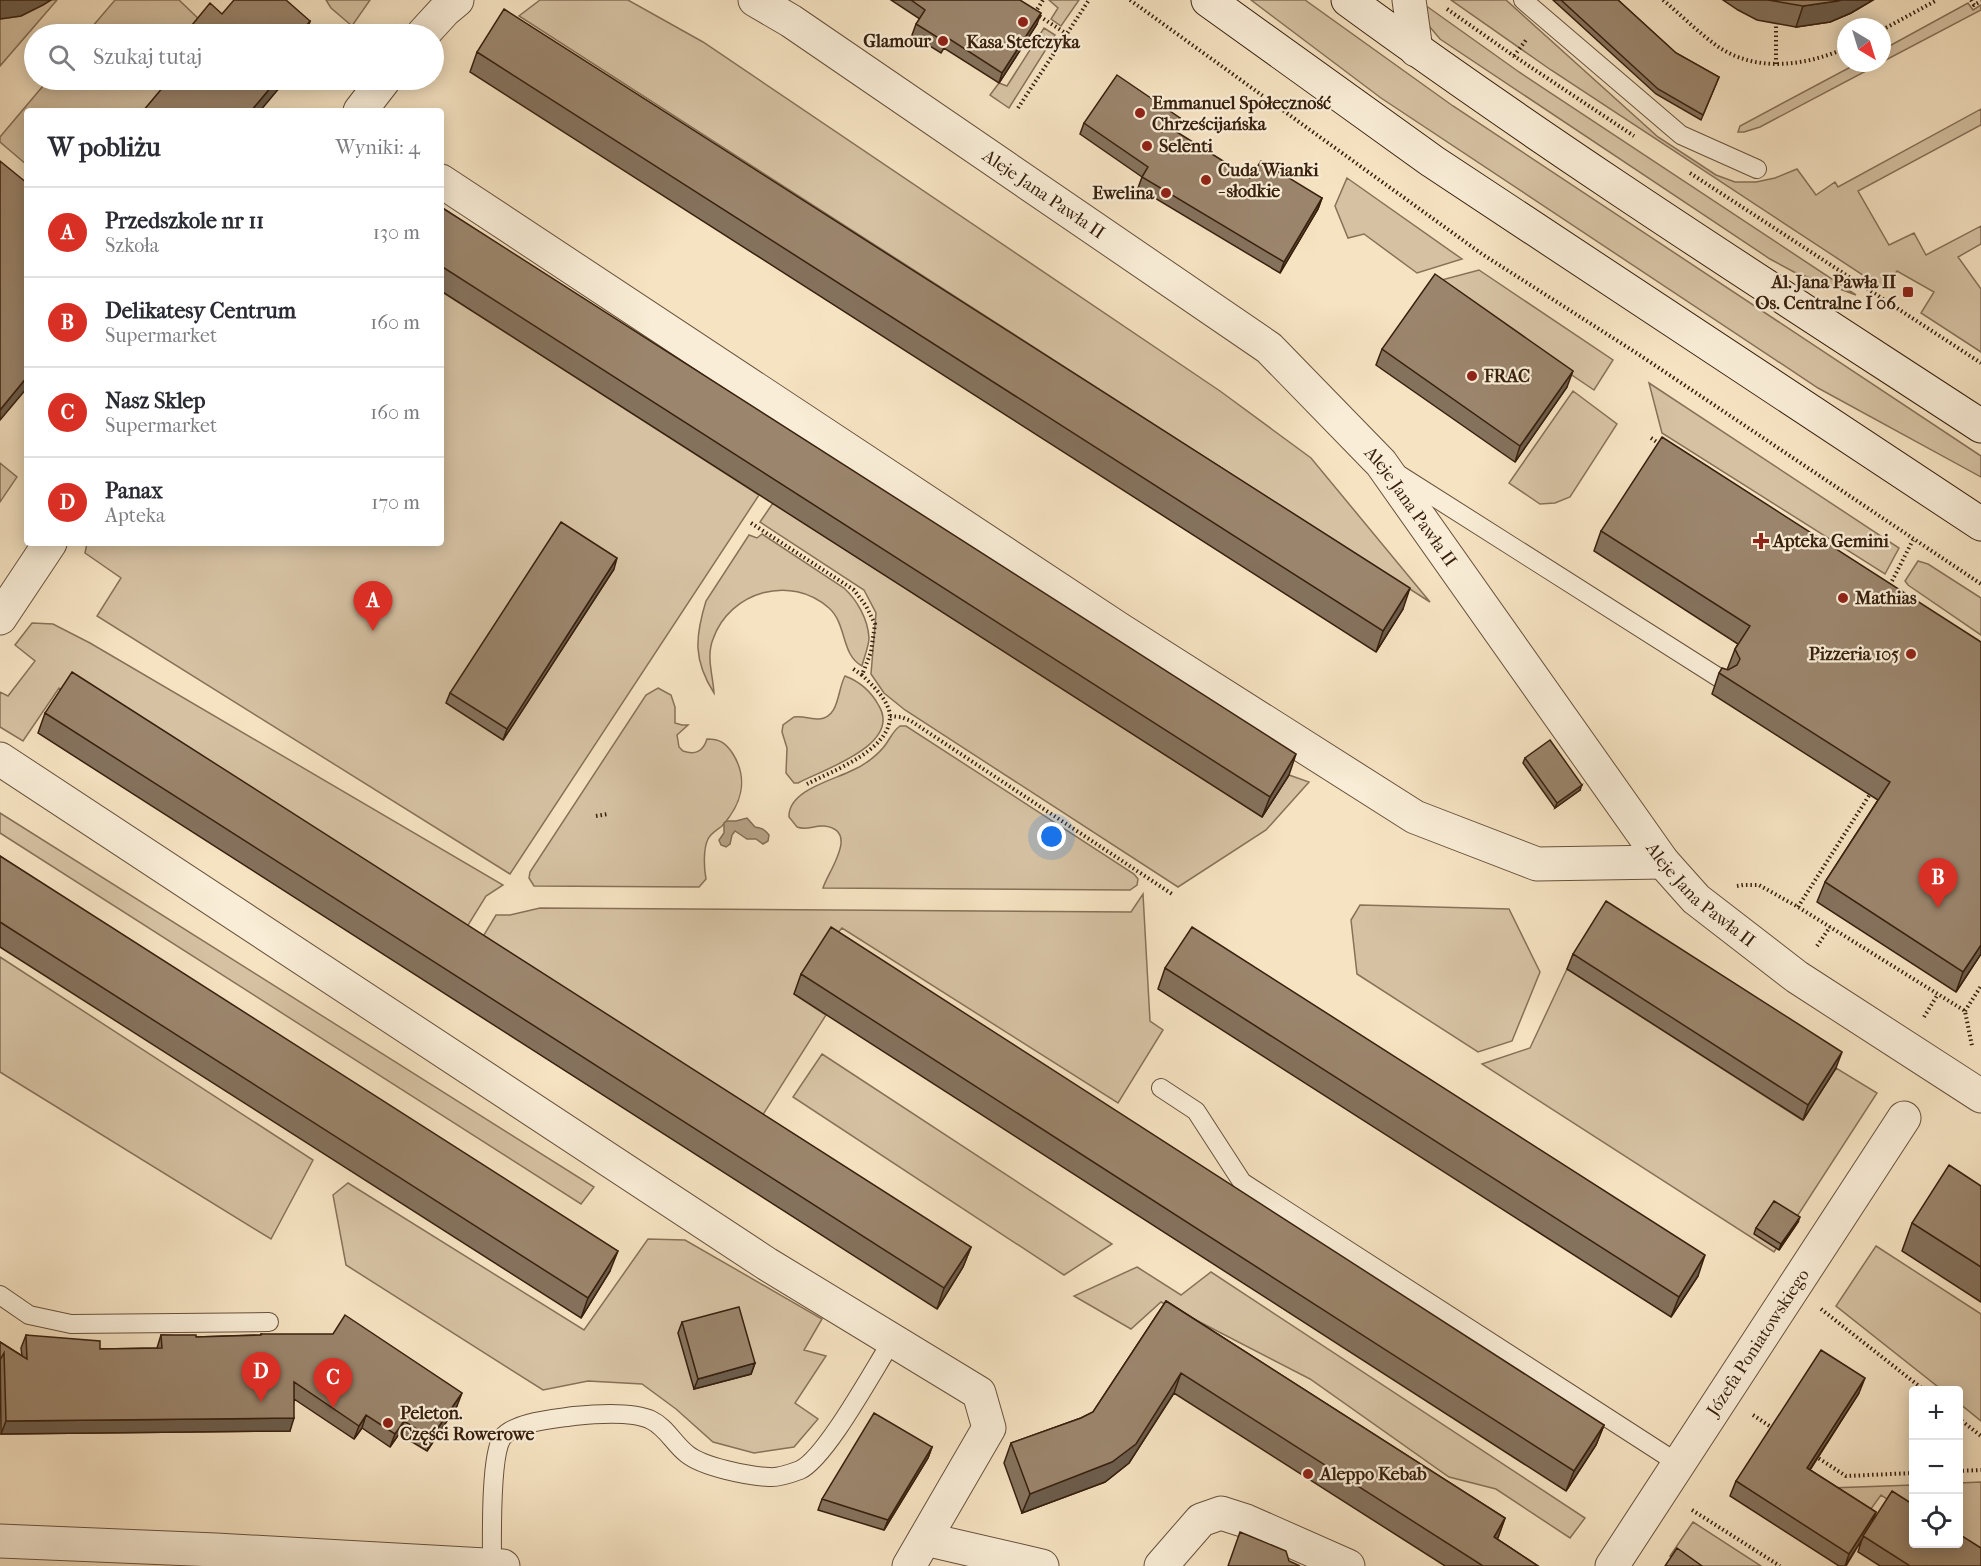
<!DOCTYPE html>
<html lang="pl">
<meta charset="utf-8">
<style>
:root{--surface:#fff;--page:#f7f7f7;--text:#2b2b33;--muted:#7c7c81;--line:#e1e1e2;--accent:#d93025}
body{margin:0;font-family:"IM FELL French Canon",serif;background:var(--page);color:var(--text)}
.controls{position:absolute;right:18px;bottom:18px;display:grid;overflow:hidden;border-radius:6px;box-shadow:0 3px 15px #0003}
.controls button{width:54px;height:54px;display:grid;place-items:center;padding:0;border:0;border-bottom:2px solid var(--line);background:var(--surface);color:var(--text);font:30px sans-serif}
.compass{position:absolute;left:1837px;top:18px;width:54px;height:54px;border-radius:50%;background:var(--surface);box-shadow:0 3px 15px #0003;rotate:142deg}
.you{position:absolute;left:1052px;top:837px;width:21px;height:21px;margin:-15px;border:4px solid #fff;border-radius:50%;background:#1a73e8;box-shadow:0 0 0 9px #1a73e833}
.badge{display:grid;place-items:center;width:39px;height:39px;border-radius:50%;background:var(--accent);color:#fff;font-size:20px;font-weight:700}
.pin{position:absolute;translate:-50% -50px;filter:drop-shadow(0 2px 3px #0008)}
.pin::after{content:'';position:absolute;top:32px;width:21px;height:18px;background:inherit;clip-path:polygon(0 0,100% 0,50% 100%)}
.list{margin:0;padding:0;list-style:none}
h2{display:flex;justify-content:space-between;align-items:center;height:78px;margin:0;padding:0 24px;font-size:26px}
h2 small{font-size:20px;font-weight:400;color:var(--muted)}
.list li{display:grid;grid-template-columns:39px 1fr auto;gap:18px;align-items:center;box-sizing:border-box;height:90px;padding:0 24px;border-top:2px solid var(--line)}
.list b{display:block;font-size:22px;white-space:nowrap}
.list p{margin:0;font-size:20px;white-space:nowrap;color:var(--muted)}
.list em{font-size:20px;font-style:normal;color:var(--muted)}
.icon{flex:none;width:33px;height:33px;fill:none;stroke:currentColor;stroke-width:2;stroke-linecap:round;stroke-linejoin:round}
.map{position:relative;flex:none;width:1981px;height:1566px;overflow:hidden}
.search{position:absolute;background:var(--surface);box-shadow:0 3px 15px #0003;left:24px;top:24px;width:420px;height:66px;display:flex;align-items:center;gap:15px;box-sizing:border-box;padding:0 21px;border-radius:33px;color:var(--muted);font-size:22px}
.panel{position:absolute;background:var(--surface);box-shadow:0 3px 15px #0003;left:24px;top:108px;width:420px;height:438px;border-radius:6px}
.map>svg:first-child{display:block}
</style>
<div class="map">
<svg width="1981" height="1566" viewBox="0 0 1981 1566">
<rect width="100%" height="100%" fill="#f6e3c2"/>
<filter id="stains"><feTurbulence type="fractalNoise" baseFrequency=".00333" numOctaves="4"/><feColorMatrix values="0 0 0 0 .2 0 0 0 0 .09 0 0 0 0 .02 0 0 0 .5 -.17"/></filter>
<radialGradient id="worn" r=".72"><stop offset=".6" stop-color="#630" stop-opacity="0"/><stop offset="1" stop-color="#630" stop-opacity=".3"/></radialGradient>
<path fill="#d6c2a3" stroke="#877158" stroke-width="1.5" d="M51,0h6l-57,66v-47l21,-3z
M115,0h64l24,23 -10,11h-107z
M326,0h44l-18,26 -21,-18z
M540,0h88l75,42 517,349 91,67 119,144 -911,-586z
M1049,0h30l-18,26 -10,-7 7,-11z
M1251,0h54l148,106 528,350v21l-163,-89 -437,-290z
M1451,0h55l152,137 58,38 19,7h21l19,-4 22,-9 19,26 19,-13 3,5 143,-78v16l-123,66 31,54 25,-12 12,22 55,-29v18l-23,13 23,32v63l-60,-39 13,-21 -37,-21 -13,18 -333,-219z
M1968,3l5,7 8,-5v5l-99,52v-12z
M1425,5l94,67 337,223 -62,-23 -24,-13 -330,-220 -11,-13z
M1044,28l11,7 -46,73 -19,-13 9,-12 8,3z
M1858,63h23l-121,64 -16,5h-6l2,-6z
M48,80h130l-26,31h-125v54l-27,-23v-5z
M1347,178l115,81 -45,14 -53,-39 -16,4 -13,-32z
M1479,270l134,90 -19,30 -160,-108z
M441,291l318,204 -249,379 -413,-258 24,-38 -36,-25 2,-10h354z
M1649,383l250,165 -14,26 -223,-141z
M1573,391l44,33 -47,73 -15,6 -15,1 -31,-21z
M0,463l17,14 -17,25z
M773,503l489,314 27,-42 20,7 -43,48 -88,57 -273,-177 -21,-17 -13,-19 5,-61 -12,-23 -104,-68z
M762,534l82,54c13,12 24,31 25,50 0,8 -5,19 -7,28 -21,-11 -15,-42 -33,-58 -38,-34 -99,-17 -116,31 -7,18 0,36 1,54 -21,-33 -19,-56 -8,-92l43,-66 8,3z
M1918,561l10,3 53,34v37l-73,-50 -3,-4z
M32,623l21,1 37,19 413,242 -17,11 -29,47 -398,-255 -36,53 -23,-14v-35l8,4 27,-35 -20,-16z
M845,676c16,6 26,15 34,30 23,39 -57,64 -81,77h-4l-8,-10 1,-25 -5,-16 1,-7 11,-8c9,-1 17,2 25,2 21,-2 18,-29 26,-43z
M658,688l13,7 4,12v16l7,2h6l-11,10 2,12 4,4c12,4 20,1 24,-12 13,0 19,4 26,15 16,26 8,51 -11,72 -5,4 -11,7 -14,13 -5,10 -4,30 -2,40l-7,8 -165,-1 -5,-8 1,-6 116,-177z
M900,726h6l228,148 4,5 -1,6 -7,5 -307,-2c4,-15 38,-58 1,-62 -10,-1 -17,5 -27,1l-8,-10c-1,-27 45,-37 64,-47 12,-5 26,-16 33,-26 5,-7 7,-13 14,-18z
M0,813l594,374 -13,17 -581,-371z
M1143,894l7,127 13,9 -45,73 -276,-175 -18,20 -30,46 32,21 -74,117 -279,-179 23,-38h14l30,-7 591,4z
M1360,905l149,4 31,63 -28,69 -34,11 -121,-78 -6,-54z
M0,957l313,203 -42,79 -271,-167z
M1567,969l235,151 34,-52 41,25 -103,159 -292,-188 48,-16z
M822,1054l290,190 -48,31 -271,-178z
M348,1183l236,147 64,-91 37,1 137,79 -18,31 22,6 -31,47 23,16 -24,28 -40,6 -41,-11 -37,-33 -34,-25 -54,-3 -45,9 -197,-125 -13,-70z
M1876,1246l105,68v107l-22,-18 -1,-13h-16l-106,-84z
M1137,1267l44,28 30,-23 374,246 -15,20 -74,-49 -47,-12 -139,-98 -149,-77 -30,27 -57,-33z
M1981,1482v77l-23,-15 1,-61z
M1913,1485v31l-32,-21 -13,18 -37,-25z
M1693,1522l68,44h-76l-15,-10z"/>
<path fill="#b5a185" stroke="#836d55" stroke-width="1.5" d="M747,818l8,9c7,1 9,2 14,8l-1,6 -5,3 -7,-5h-9l-12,-8 -3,4 -2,9 -4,3 -5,-2 -2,-5 5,-7v-10l3,-2h9z"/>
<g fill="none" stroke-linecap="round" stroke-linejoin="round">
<g stroke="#68513b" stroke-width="20">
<path id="service" d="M1523,0l158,135 76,34
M1398,474l323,205
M1161,1088l35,23 46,71 437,282
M0,1295l29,20 42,9 198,-2
M492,1565c0,-25 -2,-108 10,-127 11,-16 53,-19 72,-22 20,-2 58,-5 77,4 15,7 23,24 36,34 16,13 61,22 82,23 9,1 23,-4 31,-7 26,-12 74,-101 92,-129"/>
</g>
<g stroke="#68513b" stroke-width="35">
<g id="minor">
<path id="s1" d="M755,0l36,21 478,327 112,115 282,399 33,37 101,78 184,119"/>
<path d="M1409,0l7,50"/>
<path d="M423,34l22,-24 12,-10"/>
<path d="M360,111l24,-31"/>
<path d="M441,181l678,448 296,188 122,47 126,-2"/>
<path d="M0,618l50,-75"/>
<path d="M0,759l767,505 212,129 10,35 -80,138"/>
<path d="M925,1539l117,27"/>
<path d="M1161,1566l40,-46 20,-7 25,8 102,45"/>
<path id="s2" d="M1612,1566l292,-448"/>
</g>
</g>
<g stroke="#68513b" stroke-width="35">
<path id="tertiary" d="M0,1541l216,9 287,16"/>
</g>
<g stroke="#38200e" stroke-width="35">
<path id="secondary" d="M1208,0l224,161 549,363
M1348,0c205,150 420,287 633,426"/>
</g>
<path stroke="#38200e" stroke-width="4" stroke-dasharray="1.5 3" stroke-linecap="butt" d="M1130,0l352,254 156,100 343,230
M1663,0c18,15 35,32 54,46 39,27 88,20 129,2
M1971,0l3,5 7,-4
M1447,9l67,47 120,80
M1035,13l8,-13
M1036,14l31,20
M1882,30l55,-30
M1514,56l12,-16
M1776,64v-40
M1018,108l71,-108
M1690,173l291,190
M1651,438l10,7
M751,523l103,67 12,16 9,18 -4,28 -9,23 -10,-7
M1890,585l23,-45
M890,716l11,1 10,4 261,173
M807,784c25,-13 82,-33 83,-67 0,-16 -18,-32 -28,-42
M596,816l12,-2
M1737,886l6,-1h16l39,22 167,104 7,35
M1798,907l74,-116
M1817,946l13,-19
M1965,1011l16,-25
M1924,1017l14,-23
M1821,1309l103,81
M1753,1415l21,14
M1958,1418l23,18
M1815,1456l31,20 68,-3
M1958,1471l23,-1
M1692,1510l88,56"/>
<use href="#service" stroke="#f9edd7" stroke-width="18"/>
<use href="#minor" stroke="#f9edd7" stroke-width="33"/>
<use href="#tertiary" stroke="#f9edd7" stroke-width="33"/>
<use href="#secondary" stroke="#f9edd7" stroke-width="33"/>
</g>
<path fill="#85725d" stroke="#38200e" stroke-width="1.5" d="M891,0h129l17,24 -38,59 -55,-35 -3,5 -29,-18 4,-11 4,-5z
M1553,0h65l58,53 43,24 -18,43 -45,-26z
M1723,0h150l-22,13 -21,9 -34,5 -39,-7 -19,-10z
M222,14l88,7 -4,13h-120l2,-4z
M477,52l926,557 -27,43 -906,-580z
M1180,118l-6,13 76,47 72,20 -4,11 -38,64 -142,-85 4,-11 -62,-43 4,-11z
M441,207l848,568 -27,42 -821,-526z
M1382,349l185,38 -52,75 -139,-97z
M1601,531l380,111v312l-25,38 -139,-90 8,-20 53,-82 -166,-106 7,-21 8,-3 8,-21 3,-5 -144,-93z
M614,569l-111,171 -57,-37 4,-10z
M45,713l926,534 -8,20 -26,42 -899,-576z
M1525,758l55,32 -25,18 -32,-45z
M0,856l610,415 -29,47 -581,-371z
M1573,954l263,114 -33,52 -236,-151z
M1165,968l533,308 -27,41 -513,-328z
M801,974l803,451 -8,20 -30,46 -772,-497z
M1981,1186v116l-79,-51 10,-28z
M1798,1222l-19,28 -25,-16 2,-6z
M1166,1301l339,217 -8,21 41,27h-93l-271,-173 -45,70 -24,19 -83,31 -18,-50 7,-20 70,-25 12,-6z
M682,1322l73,41 -4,11 -57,15 -16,-56z
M261,1334l196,72 -30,45 -28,-17 -9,13 -28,-19 -8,11 -60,-40 -4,32 -289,3 -1,-92 22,14 -1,-8 5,-13 74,14 57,-1 4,-13 35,2 64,-2z
M1859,1393l-49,77 66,42 -5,12 110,42h-101l-22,-14 4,-13 -16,27h-7l-109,-70 6,-15z
M932,1447l-4,11 -44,72 -66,-20 4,-11z"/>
<path fill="#6c5d4c" stroke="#38200e" stroke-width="1.5" d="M0,0h51l-8,5 -22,11 -21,3z
M1841,0h32l-22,13 -21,9 -34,5 7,-21z
M1041,13l-4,11 -38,59 3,-10z
M310,21l-4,13h-6z
M277,80h6l-3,7 -20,24h-9z
M1180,118l-4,10 -8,12 4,-11z
M1322,198l-4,11 -38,64 4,-11z
M1573,371l-6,16 -52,75 5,-16z
M27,377v11l-27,32v-10z
M617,558l-3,11 -111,171 4,-11z
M1410,588l-7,21 -27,43 7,-21z
M1296,754l-7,21 -27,42 8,-20z
M1582,785l-2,5 -25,18 2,-5z
M1981,945v9l-25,38 7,-20z
M1842,1052l-6,16 -33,52 5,-15z
M1800,1217l-2,5 -19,28 2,-6z
M971,1247l-8,20 -26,42 7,-21z
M618,1251l-8,20 -29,47 7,-20z
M1705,1255l-7,21 -27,41 8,-20z
M755,1363l-4,11 -57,15 4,-10z
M1181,1373l-7,20 -45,70 -24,19 -83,31 8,-19z
M1865,1378l-6,15 -58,90 6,-15z
M462,1393l-5,13 -30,45 4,-13z
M366,1415l-4,13 -8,11 5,-13z
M294,1418l-4,13 -289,3 5,-13z
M404,1421l-5,13 -9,13 5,-13z
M1604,1425l-8,20 -30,46 8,-20z
M932,1447l-4,11 -44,72 4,-10z
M1876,1512l-6,15 -25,39 4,-12z
M1505,1518l-7,20 -12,19 8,-20z"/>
<path fill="#9b856c" stroke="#38200e" stroke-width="1.5" d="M234,0h52l24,21 -10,13h-107l-5,-4 22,-27 12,11z
M911,0h109l21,13 -39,60 -54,-35 -3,4 -29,-18 9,-14z
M1561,0h57l58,53 43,24 -16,38 -45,-26z
M1768,0h73l-3,1 -35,5z
M504,9l906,579 -27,43 -906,-579z
M1117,75l63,43 -8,11 78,49 11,-17 61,37 -38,64 -142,-85 6,-10 -64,-44z
M169,80h108l-26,31h-108z
M0,161l27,22v194l-27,33z
M441,207l855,547 -26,43 -829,-531z
M1435,274l138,97 -53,75 -138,-97z
M1662,437l319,205v303l-18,27 -138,-90 65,-100 -171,-109 3,-5 6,2 9,-5 3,-6 -5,-10 15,-23 -149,-95z
M561,522l56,36 -110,171 -57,-36z
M72,672l899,575 -27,41 -899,-575z
M1550,740l32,45 -25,18 -32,-45z
M0,856l618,395 -30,47 -588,-376z
M1606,901l236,151 -34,53 -235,-151z
M831,927l773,498 -30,46 -773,-497z
M1192,927l513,328 -26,42 -514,-329z
M1949,1165l32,21v81l-69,-44z
M1774,1201l26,16 -19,27 -25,-16z
M1166,1301l339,217 -11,19 44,29h-55l-302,-193 -45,71 -24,18 -82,32 -19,-51 70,-25 12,-6z
M739,1307l16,56 -57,16 -16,-57z
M345,1315l117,78 -31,45 -27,-17 -9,13 -29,-19 -7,11 -65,-44v36l-288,3 -2,-68 -4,7v-18l27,17 -1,-24 74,6v8l62,-1 -1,-13h35v2l65,-2v-1h72z
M1821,1350l44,28 -58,90 69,44 -27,42 -113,-73z
M874,1413l58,34 -44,73 -66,-21z
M1892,1491l22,14v39h45v-10l22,14v18h-71l-47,-30z
M1240,1532l46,19 3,10 11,5h-72z
M1677,1548l25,18h-37z"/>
<g fill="#8f2418" stroke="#f9edd7" stroke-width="2">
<circle cx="1023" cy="22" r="6"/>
<circle cx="943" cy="41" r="6"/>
<circle cx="1140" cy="113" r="6"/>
<circle cx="1147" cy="146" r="6"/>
<circle cx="1206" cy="180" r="6"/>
<circle cx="1166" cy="193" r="6"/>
<rect x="1902" y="286" width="12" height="12" rx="3"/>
<circle cx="1472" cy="376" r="6"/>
<path d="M1758 532h6v6h6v6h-6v6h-6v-6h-6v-6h6z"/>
<circle cx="1843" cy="598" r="6"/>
<circle cx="1911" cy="654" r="6"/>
<circle cx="388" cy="1423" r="6"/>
<circle cx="1308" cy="1474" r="6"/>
</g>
<g text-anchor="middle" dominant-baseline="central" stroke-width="4.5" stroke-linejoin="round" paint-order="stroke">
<g font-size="18" font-weight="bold" fill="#38200e" stroke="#f9edd7" text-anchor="start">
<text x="931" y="41" text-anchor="end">Glamour</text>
<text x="1023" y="42" text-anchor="middle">Kasa Stefczyka</text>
<text x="1152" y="103">Emmanuel Społeczność<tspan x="1152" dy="21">Chrześcijańska</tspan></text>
<text x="1159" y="146">Selenti</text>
<text x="1218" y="170">Cuda Wianki<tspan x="1218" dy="21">- słodkie</tspan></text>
<text x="1154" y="193" text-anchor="end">Ewelina</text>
<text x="1896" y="282" text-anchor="end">Al. Jana Pawła II<tspan x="1896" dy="21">Os. Centralne I 06</tspan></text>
<text x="1484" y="376">FRAC</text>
<text x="1773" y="541">Apteka Gemini</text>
<text x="1855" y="598">Mathias</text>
<text x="1899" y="654" text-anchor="end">Pizzeria 105</text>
<text x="400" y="1413">Peleton.<tspan x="400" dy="21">Części Rowerowe</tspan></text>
<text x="1320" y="1474">Aleppo Kebab</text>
</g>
<g font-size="18" fill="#38200e" stroke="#f9edd7">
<text stroke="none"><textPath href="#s1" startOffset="348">Aleje Jana Pawła II</textPath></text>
<text stroke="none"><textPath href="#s1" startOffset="834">Aleje Jana Pawła II</textPath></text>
<text stroke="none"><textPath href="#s1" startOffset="1320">Aleje Jana Pawła II</textPath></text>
<text stroke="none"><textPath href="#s2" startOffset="267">Józefa Poniatowskiego</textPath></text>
</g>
</g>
<rect width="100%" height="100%" filter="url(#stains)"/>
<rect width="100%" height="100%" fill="url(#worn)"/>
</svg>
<div class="controls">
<button>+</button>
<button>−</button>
<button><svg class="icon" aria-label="locate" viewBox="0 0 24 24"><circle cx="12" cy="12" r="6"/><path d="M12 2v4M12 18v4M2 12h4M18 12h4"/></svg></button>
</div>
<svg class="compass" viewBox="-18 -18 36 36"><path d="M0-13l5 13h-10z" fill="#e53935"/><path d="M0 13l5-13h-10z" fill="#7c7c81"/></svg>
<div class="you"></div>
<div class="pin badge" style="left:373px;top:631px">A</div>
<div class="pin badge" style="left:1938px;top:908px">B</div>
<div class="pin badge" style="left:333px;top:1408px">C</div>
<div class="pin badge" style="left:261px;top:1402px">D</div>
<div class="search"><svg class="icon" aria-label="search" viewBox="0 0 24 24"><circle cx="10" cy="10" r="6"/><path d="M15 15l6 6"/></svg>Szukaj tutaj</div>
<section class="panel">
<h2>W pobliżu<small>Wyniki: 4</small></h2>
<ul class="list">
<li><span class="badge">A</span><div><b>Przedszkole nr 11</b><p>Szkoła</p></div><em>130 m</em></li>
<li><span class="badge">B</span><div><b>Delikatesy Centrum</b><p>Supermarket</p></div><em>160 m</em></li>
<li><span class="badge">C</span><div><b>Nasz Sklep</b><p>Supermarket</p></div><em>160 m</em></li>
<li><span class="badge">D</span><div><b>Panax</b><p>Apteka</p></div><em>170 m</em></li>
</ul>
</section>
</div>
